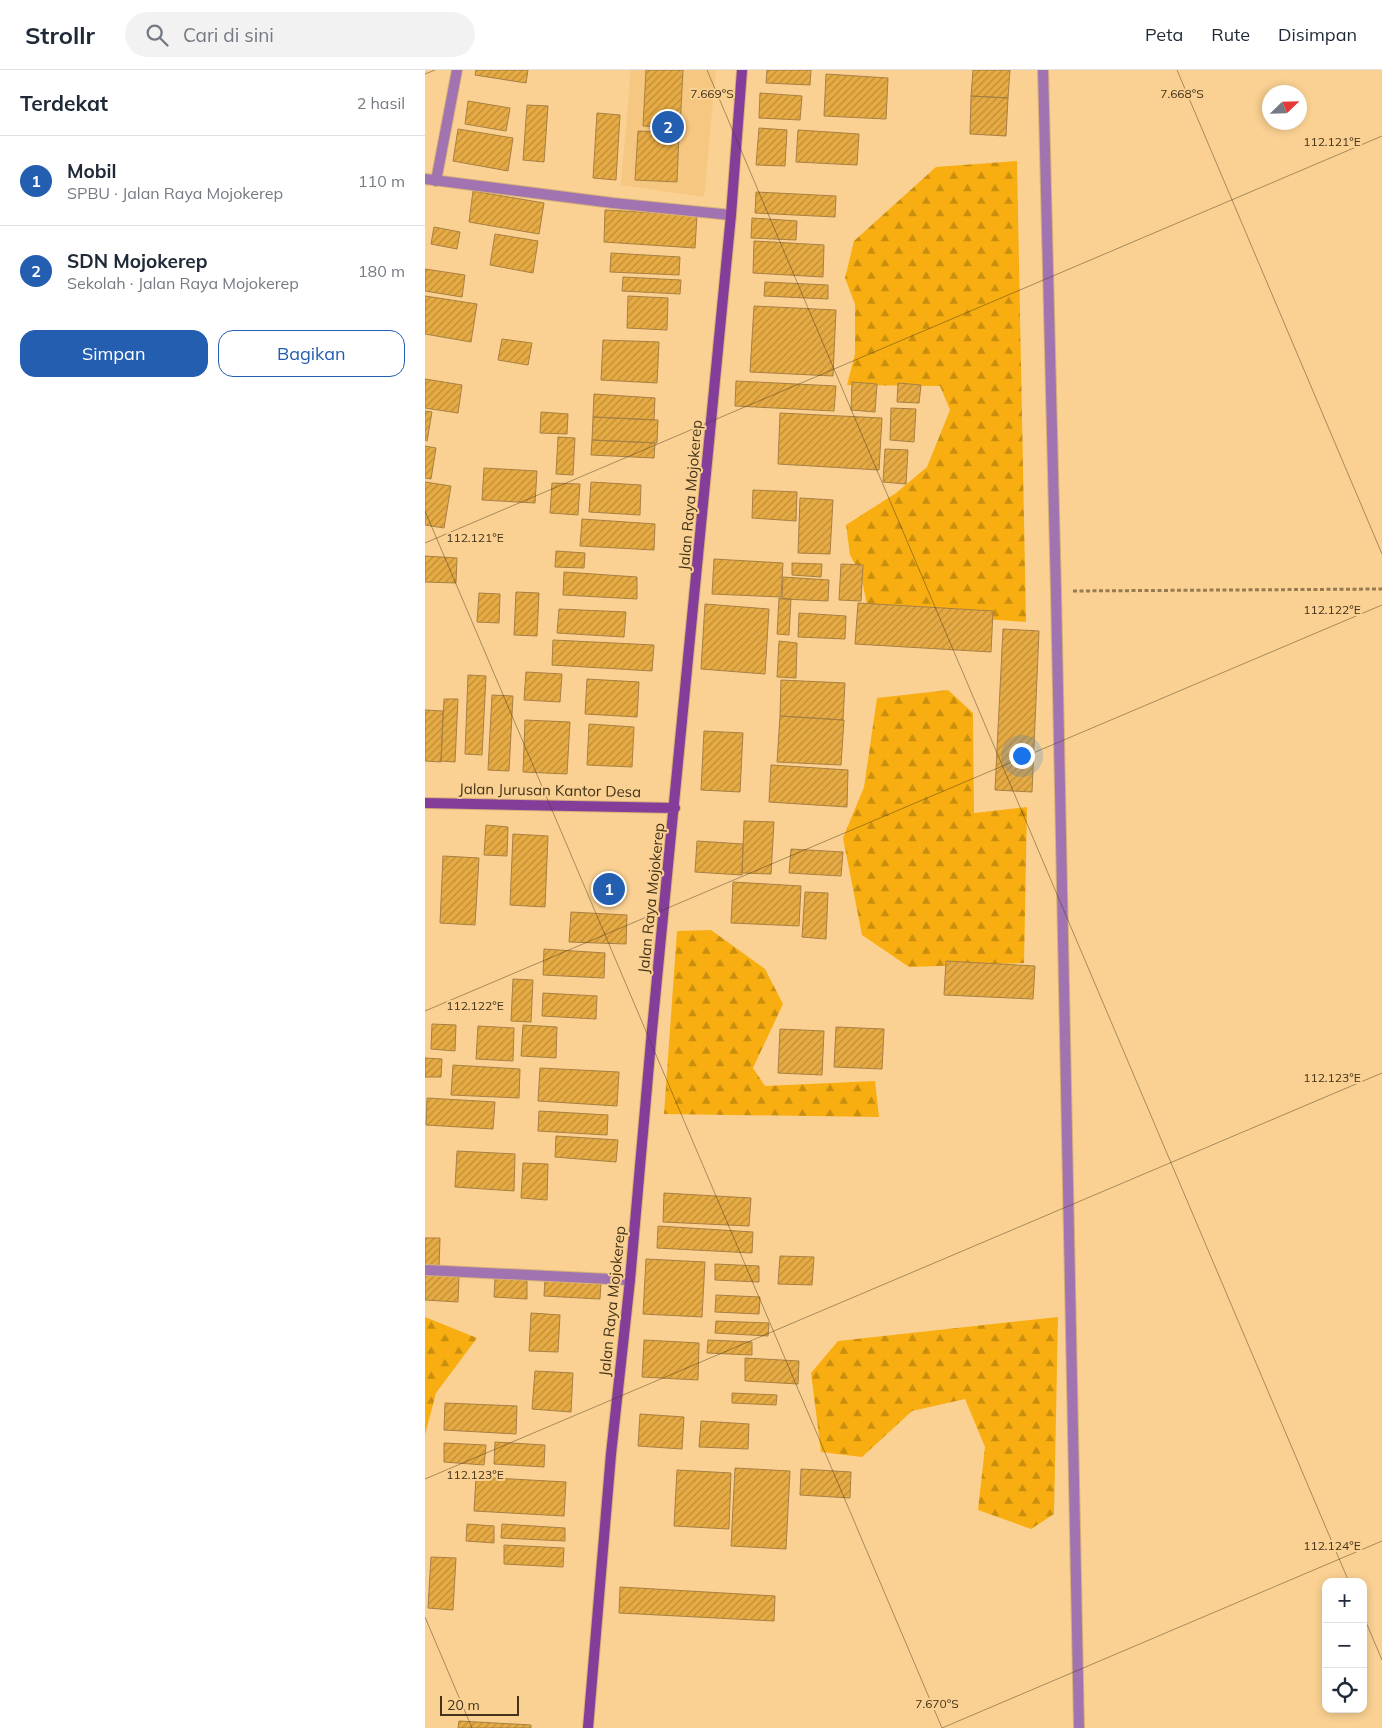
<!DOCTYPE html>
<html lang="id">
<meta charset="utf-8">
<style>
:root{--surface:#fff;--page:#f2f2f3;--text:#1f2937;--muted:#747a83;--line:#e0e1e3;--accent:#235eb0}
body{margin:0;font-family:Mulish,sans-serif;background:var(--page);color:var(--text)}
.controls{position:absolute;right:15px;bottom:15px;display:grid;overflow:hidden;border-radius:10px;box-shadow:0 2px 8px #0003}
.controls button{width:45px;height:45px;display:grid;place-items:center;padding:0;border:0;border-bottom:1px solid var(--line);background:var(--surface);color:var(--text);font:25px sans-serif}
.compass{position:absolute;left:837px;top:15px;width:45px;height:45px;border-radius:50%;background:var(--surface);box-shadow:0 2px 8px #0003;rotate:67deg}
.scale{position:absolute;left:15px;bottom:12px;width:79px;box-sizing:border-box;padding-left:5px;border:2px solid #433319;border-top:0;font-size:14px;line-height:18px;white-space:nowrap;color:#433319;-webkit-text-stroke:4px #fad192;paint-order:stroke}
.you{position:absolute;left:596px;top:685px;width:18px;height:18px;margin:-12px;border:4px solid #fff;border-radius:50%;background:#1a73e8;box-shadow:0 0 0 8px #1a73e833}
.badge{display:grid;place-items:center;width:32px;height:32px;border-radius:50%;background:var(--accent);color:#fff;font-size:16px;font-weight:700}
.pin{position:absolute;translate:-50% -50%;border:2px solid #fff;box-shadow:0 1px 5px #0006}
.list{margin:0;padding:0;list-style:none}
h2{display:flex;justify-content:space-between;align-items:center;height:65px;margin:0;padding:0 20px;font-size:21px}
h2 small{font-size:16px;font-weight:400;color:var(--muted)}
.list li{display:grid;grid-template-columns:32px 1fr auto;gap:15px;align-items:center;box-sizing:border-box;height:90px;padding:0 20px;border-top:1px solid var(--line)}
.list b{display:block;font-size:19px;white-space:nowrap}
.list p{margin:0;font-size:16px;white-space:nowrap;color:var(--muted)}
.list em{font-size:16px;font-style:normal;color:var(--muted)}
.actions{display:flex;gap:10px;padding:15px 20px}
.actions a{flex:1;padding:11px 0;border:1px solid var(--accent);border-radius:15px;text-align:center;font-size:18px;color:var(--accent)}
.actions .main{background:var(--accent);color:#fff}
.icon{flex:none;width:28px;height:28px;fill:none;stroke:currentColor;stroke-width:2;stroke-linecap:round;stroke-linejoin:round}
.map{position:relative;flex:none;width:957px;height:1658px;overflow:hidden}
header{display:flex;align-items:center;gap:30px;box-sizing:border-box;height:70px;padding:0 25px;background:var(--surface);border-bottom:1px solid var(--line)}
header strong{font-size:24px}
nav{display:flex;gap:28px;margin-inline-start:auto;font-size:18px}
.search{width:350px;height:45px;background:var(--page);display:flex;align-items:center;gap:12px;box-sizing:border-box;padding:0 18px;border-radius:28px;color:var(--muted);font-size:19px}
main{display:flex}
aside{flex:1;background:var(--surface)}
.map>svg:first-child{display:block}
</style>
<header>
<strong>Strollr</strong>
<div class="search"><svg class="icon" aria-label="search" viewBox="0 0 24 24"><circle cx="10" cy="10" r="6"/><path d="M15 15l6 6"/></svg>Cari di sini</div>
<nav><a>Peta</a><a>Rute</a><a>Disimpan</a></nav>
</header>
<main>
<aside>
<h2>Terdekat<small>2 hasil</small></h2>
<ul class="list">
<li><span class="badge">1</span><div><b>Mobil</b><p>SPBU · Jalan Raya Mojokerep</p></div><em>110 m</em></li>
<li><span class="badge">2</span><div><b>SDN Mojokerep</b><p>Sekolah · Jalan Raya Mojokerep</p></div><em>180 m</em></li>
</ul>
<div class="actions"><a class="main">Simpan</a><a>Bagikan</a></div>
</aside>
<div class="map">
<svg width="957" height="1658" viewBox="0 0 957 1658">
<defs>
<pattern id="forest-firs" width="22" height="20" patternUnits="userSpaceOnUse" patternTransform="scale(1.25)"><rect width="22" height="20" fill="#f8ae10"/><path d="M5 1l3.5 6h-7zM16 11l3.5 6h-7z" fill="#ca8e0e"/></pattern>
<pattern id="building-hatch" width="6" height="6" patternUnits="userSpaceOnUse" patternTransform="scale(1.25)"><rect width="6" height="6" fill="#e7ab44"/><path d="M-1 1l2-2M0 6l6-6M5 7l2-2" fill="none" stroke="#bd8c38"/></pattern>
</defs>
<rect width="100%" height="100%" fill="#fad192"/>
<path fill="#f5c781" d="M206,0h85l-12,127 -83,-12z"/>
<path fill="url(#forest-firs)" d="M592,91l9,461 -158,-12 -7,-35 -11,-20 -4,-30 50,-32 31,-26 23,-57 -10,-24 -93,-1 8,-31v-50l-10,-26 9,-37 82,-74z
M523,620l25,23 1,100 53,-6 -3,156 -115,4 -47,-32 -19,-97 21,-51 13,-89z
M286,860l54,39 18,35 -30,64 12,18 110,-5 4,36 -215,-3 13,-183z
M0,1247l52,21 -41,55 -11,42z
M633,1247l-4,197 -23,15 -53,-19 7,-63 -20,-48 -53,12 -50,46 -41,-5 -10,-79 27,-32z"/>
<path fill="url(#building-hatch)" stroke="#a78043" d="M51,0h52l-2,13 -51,-8z
M221,0h37l-3,58 -37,-2z
M342,0h44l-1,15 -44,-2z
M548,0h37l-2,28 -37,-2z
M401,4l62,4 -2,41 -62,-3z
M335,23l42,3 -2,24 -41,-2z
M546,26l37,2 -2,38 -36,-2z
M43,31l42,7 -4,23 -41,-7z
M102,35l21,1 -4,56 -21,-2z
M172,43l23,2 -4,65 -23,-2z
M334,58l28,2 -2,36 -29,-1z
M33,59l55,9 -5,33 -55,-10z
M373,60l61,4 -2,31 -61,-3z
M213,61l41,2 -2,49 -42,-2z
M48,121l71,12 -5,31 -70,-12z
M331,122l80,4 -1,21 -80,-4z
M180,140l92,5 -2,33 -91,-6z
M327,148l45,3 -1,19 -45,-2z
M9,157l26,5 -3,17 -26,-5z
M70,164l43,7 -5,32 -43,-8z
M329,171l70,4 -1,32 -70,-4z
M186,183l69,4 -1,18 -69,-3z
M0,199l40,6 -3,22 -37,-6z
M198,207l58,3 -1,14 -58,-3z
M340,212l63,3v14l-64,-3z
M0,226l52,8 -6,38 -46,-8z
M203,226l40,2 -1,32 -40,-2z
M329,236l82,4 -3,66 -83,-4z
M77,269l30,4 -4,22 -30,-5z
M178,270l56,2 -2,41 -56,-3z
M0,309l37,6 -4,28 -33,-5z
M311,311l100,5 -2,25 -99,-5z
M427,312l25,2 -2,28 -24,-2z
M473,313l23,2 -2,18 -22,-1z
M169,324l61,4 -1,22 -61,-3z
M466,338l25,1 -2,33 -24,-2z
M0,341l7,1 -5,29 -2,-1z
M116,342l27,2 -1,20 -27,-1z
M355,343l102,5 -3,52 -101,-6z
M168,347l65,3 -1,23 -65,-3z
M133,367l17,1 -2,37 -17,-1z
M167,370l63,3 -1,15 -63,-3z
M0,376l11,2 -5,31 -6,-1z
M460,379l23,1 -2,34 -23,-2z
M59,398l53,3 -2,32 -53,-3z
M0,412l26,4 -7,42 -19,-3z
M166,412l50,3 -1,30 -51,-3z
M127,413l28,1 -2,31 -28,-2z
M328,420l44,2 -1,29 -44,-3z
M375,428l33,2 -3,54 -32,-1z
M157,449l73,5 -1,26 -74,-4z
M131,481l29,2 -1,15 -29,-1z
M0,486l32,2 -1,25 -31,-1z
M289,489l69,4 -2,34 -69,-3z
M367,493l30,1 -1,13 -29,-2z
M416,494l22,1 -2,36 -22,-1z
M139,502l73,5v22l-74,-4z
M358,507l46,3 -1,21 -46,-2z
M91,522l23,1 -2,43 -23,-1z
M54,523l21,1 -1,29 -22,-1z
M354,528l12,1 -2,36 -12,-1z
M433,533l135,8 -2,41 -136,-8z
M280,534l64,5 -4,65 -64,-5z
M134,539l67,3 -2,25 -67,-4z
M374,543l47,3 -1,23 -47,-2z
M578,559l36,2 -7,161 -37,-2z
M128,570l101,5 -2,26 -100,-6z
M354,571l18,2 -1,35 -19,-1z
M101,602l36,2 -2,28 -36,-2z
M43,605l18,1 -4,79 -17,-1z
M162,609l52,3 -2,35 -52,-3z
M356,610l64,3 -2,37 -63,-4z
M67,625l21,1 -4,75 -21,-1z
M19,629h14l-3,63 -14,-1z
M0,640l18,1 -2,51 -16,-1z
M355,646l64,4 -3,45 -64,-3z
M100,650l45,2 -3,52 -44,-2z
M164,654l45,3 -2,40 -45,-2z
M279,661l39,2 -3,59 -39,-2z
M346,695l77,5 -1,37 -78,-5z
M319,751l30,1 -3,52 -29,-1z
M61,755l22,2 -1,29 -23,-1z
M88,764l35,2 -3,71 -35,-2z
M272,771l46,3 -1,31 -47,-3z
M366,779l52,3 -2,24 -52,-3z
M18,786l36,2 -4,67 -35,-2z
M308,812l68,4 -2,40 -68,-3z
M380,822l23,1 -2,46 -24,-2z
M146,842l56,3 -1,29 -57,-2z
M119,879l61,4 -1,25 -61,-3z
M521,891l89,5 -2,33 -89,-4z
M88,909l20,1 -2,42 -20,-1z
M118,923l54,3 -1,23 -54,-3z
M7,954l24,1 -1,26 -24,-2z
M98,955l34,2 -1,31 -35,-2z
M53,956l36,2 -1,33 -37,-2z
M411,957l48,2 -2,40 -48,-2z
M355,959l44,2 -2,44 -44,-2z
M0,988l17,1 -1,18h-16z
M28,995l67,4 -1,29 -68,-3z
M115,998l79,4 -2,34 -79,-5z
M2,1028l68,4 -2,27 -67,-4z
M114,1041l69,4 -1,20 -69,-4z
M131,1066l62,4 -2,22 -61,-5z
M32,1081l58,3 -1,37 -59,-4z
M98,1093l25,1 -1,36 -26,-2z
M239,1123l87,5 -2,28 -86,-4z
M233,1156l95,6 -1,21 -95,-5z
M0,1168h15l-1,30h-14z
M355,1186l34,1 -2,28 -34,-1z
M221,1189l59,3 -3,55 -59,-3z
M290,1194l44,2v16l-44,-2z
M0,1205l34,1 -1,26 -33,-2z
M70,1208l32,2v19l-33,-2z
M120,1209l56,3 -1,17 -56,-3z
M291,1225l44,2 -1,17 -44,-2z
M106,1243l29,2 -2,37 -29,-1z
M291,1251l53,2 -1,13 -53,-3z
M219,1270l55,3 -1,37 -56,-3z
M283,1270l44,2v13l-45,-2z
M320,1288l54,3 -1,23 -53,-3z
M110,1301l38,2 -2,39 -39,-3z
M307,1323l45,2 -1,10 -44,-2z
M20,1333l72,3 -1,28 -72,-4z
M215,1344l44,3 -2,32 -44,-3z
M276,1351l48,3 -1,25 -49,-2z
M70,1372l50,3 -1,22 -50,-3z
M19,1373l42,2 -2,20 -40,-3z
M310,1398l55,3 -4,78 -55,-3z
M376,1399l50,3 -1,26 -50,-3z
M252,1400l54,3 -2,56 -55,-3z
M51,1407l90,5 -2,34 -90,-5z
M42,1454l27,2v17l-28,-2z
M77,1454l63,4v13l-64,-3z
M79,1475l60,3 -1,19 -59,-3z
M6,1487l25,1 -3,52 -25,-2z
M195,1517l155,9 -1,25 -155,-8z
M34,1651l72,4v3h-73z"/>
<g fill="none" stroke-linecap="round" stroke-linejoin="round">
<g stroke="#d5b17a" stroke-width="12">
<path id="street" d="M618,0l13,522 23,1136
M0,109l188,24 118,12
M11,111l21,-111
M0,1200l205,10"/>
</g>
<g stroke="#d5b17a" stroke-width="12">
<path id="secondary" d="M0,733l250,5
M163,1658l23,-274 19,-174 22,-250 79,-815 11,-145"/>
</g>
<path stroke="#977c51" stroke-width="3" stroke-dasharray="4 2.5" stroke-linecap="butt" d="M648,521l309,-2"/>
<use href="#street" stroke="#a173b0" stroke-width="10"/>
<use href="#secondary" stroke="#843e9a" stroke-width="10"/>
</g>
<path fill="none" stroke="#433319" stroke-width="1" stroke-opacity="0.45" d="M282,0l642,1512M752,0l205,484M0,4l10,-4M0,441l517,1217M0,473l957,-407M0,941l957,-406M0,1409l957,-406M938,1545l19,45M0,1547l47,111M517,1658l440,-187"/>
<g text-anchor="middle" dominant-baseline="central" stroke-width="4" stroke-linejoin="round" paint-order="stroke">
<g font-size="15" fill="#433319" stroke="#fad192">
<text transform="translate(265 425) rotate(-85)">Jalan Raya Mojokerep</text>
<text transform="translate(125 720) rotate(1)">Jalan Jurusan Kantor Desa</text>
<text transform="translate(226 828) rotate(-84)">Jalan Raya Mojokerep</text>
<text transform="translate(187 1231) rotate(-84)">Jalan Raya Mojokerep</text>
</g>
</g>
<g font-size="12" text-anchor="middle" fill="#433319" stroke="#fad192" stroke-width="4" stroke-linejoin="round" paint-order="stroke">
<text x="757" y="28">7.668°S</text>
<text x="287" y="28">7.669°S</text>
<text x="907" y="76">112.121°E</text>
<text x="50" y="472">112.121°E</text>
<text x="907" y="544">112.122°E</text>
<text x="50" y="940">112.122°E</text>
<text x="907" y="1012">112.123°E</text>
<text x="50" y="1409">112.123°E</text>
<text x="907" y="1480">112.124°E</text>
<text x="512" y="1638">7.670°S</text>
</g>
</svg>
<div class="controls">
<button>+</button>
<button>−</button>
<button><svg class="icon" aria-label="locate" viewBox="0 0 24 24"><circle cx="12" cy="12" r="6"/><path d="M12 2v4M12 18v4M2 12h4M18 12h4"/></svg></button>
</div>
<svg class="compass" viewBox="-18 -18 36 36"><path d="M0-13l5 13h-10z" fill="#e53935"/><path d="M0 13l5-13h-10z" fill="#747a83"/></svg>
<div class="scale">20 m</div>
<div class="you"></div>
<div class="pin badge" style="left:184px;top:819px">1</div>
<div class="pin badge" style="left:243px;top:57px">2</div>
</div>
</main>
